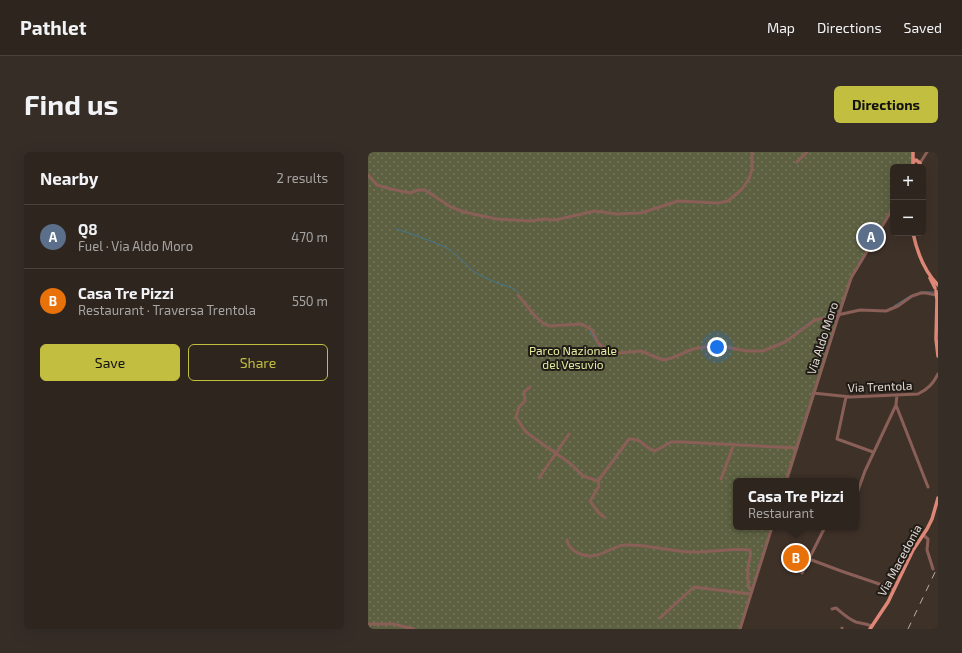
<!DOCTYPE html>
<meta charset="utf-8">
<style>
:root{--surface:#2e251e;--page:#362d27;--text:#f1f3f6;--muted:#a7a5a4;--line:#49423c;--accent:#c1be40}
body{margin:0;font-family:"Exo 2",sans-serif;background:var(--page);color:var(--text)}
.controls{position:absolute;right:12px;top:12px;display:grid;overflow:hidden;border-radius:6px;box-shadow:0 4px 16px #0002}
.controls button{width:36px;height:36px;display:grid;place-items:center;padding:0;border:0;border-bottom:1px solid var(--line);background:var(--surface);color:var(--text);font:20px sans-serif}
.you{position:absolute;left:349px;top:195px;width:14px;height:14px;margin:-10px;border:3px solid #fff;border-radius:50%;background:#1a73e8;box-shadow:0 0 0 6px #1a73e833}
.badge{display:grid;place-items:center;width:26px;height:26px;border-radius:50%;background:var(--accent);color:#fff;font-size:13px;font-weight:700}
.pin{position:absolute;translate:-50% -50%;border:2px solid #fff;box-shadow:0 1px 4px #0006}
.popup{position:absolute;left:365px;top:326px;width:126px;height:52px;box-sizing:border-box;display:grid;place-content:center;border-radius:6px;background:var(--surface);filter:drop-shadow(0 1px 3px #0005);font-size:13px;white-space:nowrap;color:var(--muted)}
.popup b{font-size:15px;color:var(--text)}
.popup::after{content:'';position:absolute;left:50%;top:100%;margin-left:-8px;border:8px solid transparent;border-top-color:var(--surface)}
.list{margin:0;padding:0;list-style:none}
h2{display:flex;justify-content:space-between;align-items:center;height:52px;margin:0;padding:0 16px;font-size:17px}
h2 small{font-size:13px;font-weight:400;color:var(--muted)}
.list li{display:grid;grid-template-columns:26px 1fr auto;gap:12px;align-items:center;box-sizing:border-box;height:64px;padding:0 16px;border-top:1px solid var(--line)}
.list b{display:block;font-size:15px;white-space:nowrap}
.list p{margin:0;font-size:13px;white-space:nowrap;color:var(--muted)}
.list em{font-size:13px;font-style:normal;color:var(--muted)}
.actions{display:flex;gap:8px;padding:12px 16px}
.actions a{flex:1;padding:9px 0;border:1px solid var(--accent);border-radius:6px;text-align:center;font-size:14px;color:var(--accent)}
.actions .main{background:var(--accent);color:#111}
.map{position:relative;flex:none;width:570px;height:477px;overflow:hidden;border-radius:6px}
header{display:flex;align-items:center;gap:24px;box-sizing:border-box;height:56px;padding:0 20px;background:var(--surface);border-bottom:1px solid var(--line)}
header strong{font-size:19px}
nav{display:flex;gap:22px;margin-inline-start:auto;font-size:14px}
.intro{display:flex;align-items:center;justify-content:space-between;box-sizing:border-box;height:96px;padding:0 24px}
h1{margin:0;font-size:28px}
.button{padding:10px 18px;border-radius:6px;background:var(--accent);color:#111;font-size:14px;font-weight:700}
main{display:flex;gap:24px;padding:0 24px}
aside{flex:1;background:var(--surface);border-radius:6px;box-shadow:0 4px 16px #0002}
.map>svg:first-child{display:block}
</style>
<header>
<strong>Pathlet</strong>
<nav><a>Map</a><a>Directions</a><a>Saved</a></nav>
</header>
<div class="intro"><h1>Find us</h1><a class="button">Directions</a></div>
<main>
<aside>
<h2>Nearby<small>2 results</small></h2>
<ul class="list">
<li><span class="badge" style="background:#5c6f8a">A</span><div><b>Q8</b><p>Fuel · Via Aldo Moro</p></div><em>470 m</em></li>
<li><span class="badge" style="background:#e8710a">B</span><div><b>Casa Tre Pizzi</b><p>Restaurant · Traversa Trentola</p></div><em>550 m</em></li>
</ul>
<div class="actions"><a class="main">Save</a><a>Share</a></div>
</aside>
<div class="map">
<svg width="570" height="477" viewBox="0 0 570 477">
<defs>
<pattern id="park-dots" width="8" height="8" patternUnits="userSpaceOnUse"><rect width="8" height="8" fill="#5d6141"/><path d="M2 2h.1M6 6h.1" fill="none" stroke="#74775c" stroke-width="1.8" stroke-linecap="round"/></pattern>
</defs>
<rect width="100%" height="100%" fill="#3e3128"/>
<path fill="url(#park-dots)" d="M0,0h546l-1,15h-20v43l-40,67 -9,25 -56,179h-52v46h36l-31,102h-373z"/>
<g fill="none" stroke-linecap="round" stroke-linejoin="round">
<path stroke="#427791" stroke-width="1" d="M28,77c17,5 33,11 49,18 11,6 19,16 28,24 6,4 15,8 22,11 8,4 20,4 24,12
M552,140h14
M526,154l16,-10
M456,164l12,-2
M222,179l6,11
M427,181l18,-13
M230,193l7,5"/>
<path stroke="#8a5f57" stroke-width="3" d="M429,10l10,-10
M552,11l7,-11
M0,23l9,10 14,4 19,4 8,-3h7l26,17 13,5 32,7 35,2 13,-2 11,1 40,-9 21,3 25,-1 37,-12 40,2 10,-2 14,-12 7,-10 3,-10v-17
M150,143l17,21 9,8 6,2 32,-2 10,6 6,13 11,9 10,1 22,-2 22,9 9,-2 21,-9 12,-2 15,-1 27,5h16l22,-9 30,-22 45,-10 26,1 12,-5 14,-10 9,-3h5l10,2
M472,159l11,-33 42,-70
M162,235l-6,5 1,9 -6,6 -3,10 9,14 5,4 41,29 12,12 15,5
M445,241l38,4 67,-3c10,-5 15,-10 20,-20
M478,245l-9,42 3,1 33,12
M528,253l32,82
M171,326l30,-44
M353,327l13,-35
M418,329l52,-164
M488,344l9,-25 31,-66 1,-10
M236,365l-6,-5 -8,-11 9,-15 -1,-5 31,-42c13,-1 15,9 26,12l16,-9h11l115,6
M555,383l5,4 -1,11 6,19
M199,388c2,10 12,15 23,16 12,1 22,-10 35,-11 23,-1 46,7 70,7 18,0 37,-4 55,-2 2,5 -1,10 -2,16 0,6 -1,16 1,22l3,1
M441,407l32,12 53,18
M434,421l23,-46
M464,457l4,-1c6,5 12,11 20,14 5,1 11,2 16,4
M292,466l34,-31 57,7
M0,472h25l21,5
M372,477l32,-102
M474,477v-1"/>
<path stroke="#de8777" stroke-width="3.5" d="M545,10v-10
M545,15v-5l3,-2 4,3 -2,4
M545,81c4,19 11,38 25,52
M562,126l5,10
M568,139l1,9 -1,39 2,17
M502,477l18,-27 25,-52 14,-21 5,-10 6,-21"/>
<path stroke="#bab0a9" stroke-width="1" stroke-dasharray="7 7" stroke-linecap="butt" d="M540,477l30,-63"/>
<path stroke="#8a5f57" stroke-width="3" d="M470,165l2,-6"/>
</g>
<g text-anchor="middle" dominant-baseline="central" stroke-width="4" stroke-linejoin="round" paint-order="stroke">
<g font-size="12" fill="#e1d8d2" stroke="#201b16">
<text transform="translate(454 186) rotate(-72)">Via Aldo Moro</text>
<text transform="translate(512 234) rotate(-2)">Via Trentola</text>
<text transform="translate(531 408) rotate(-62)">Via Macedonia</text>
</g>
<g font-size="12" fill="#e3ec9e" stroke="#201b16">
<text x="205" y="198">Parco Nazionale<tspan x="205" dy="14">del Vesuvio</tspan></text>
</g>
</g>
</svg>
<div class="controls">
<button>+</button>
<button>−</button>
</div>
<div class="you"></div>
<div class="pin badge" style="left:503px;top:85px;background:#5c6f8a">A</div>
<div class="pin badge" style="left:428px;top:406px;background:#e8710a">B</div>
<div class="popup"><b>Casa Tre Pizzi</b>Restaurant</div>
</div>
</main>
